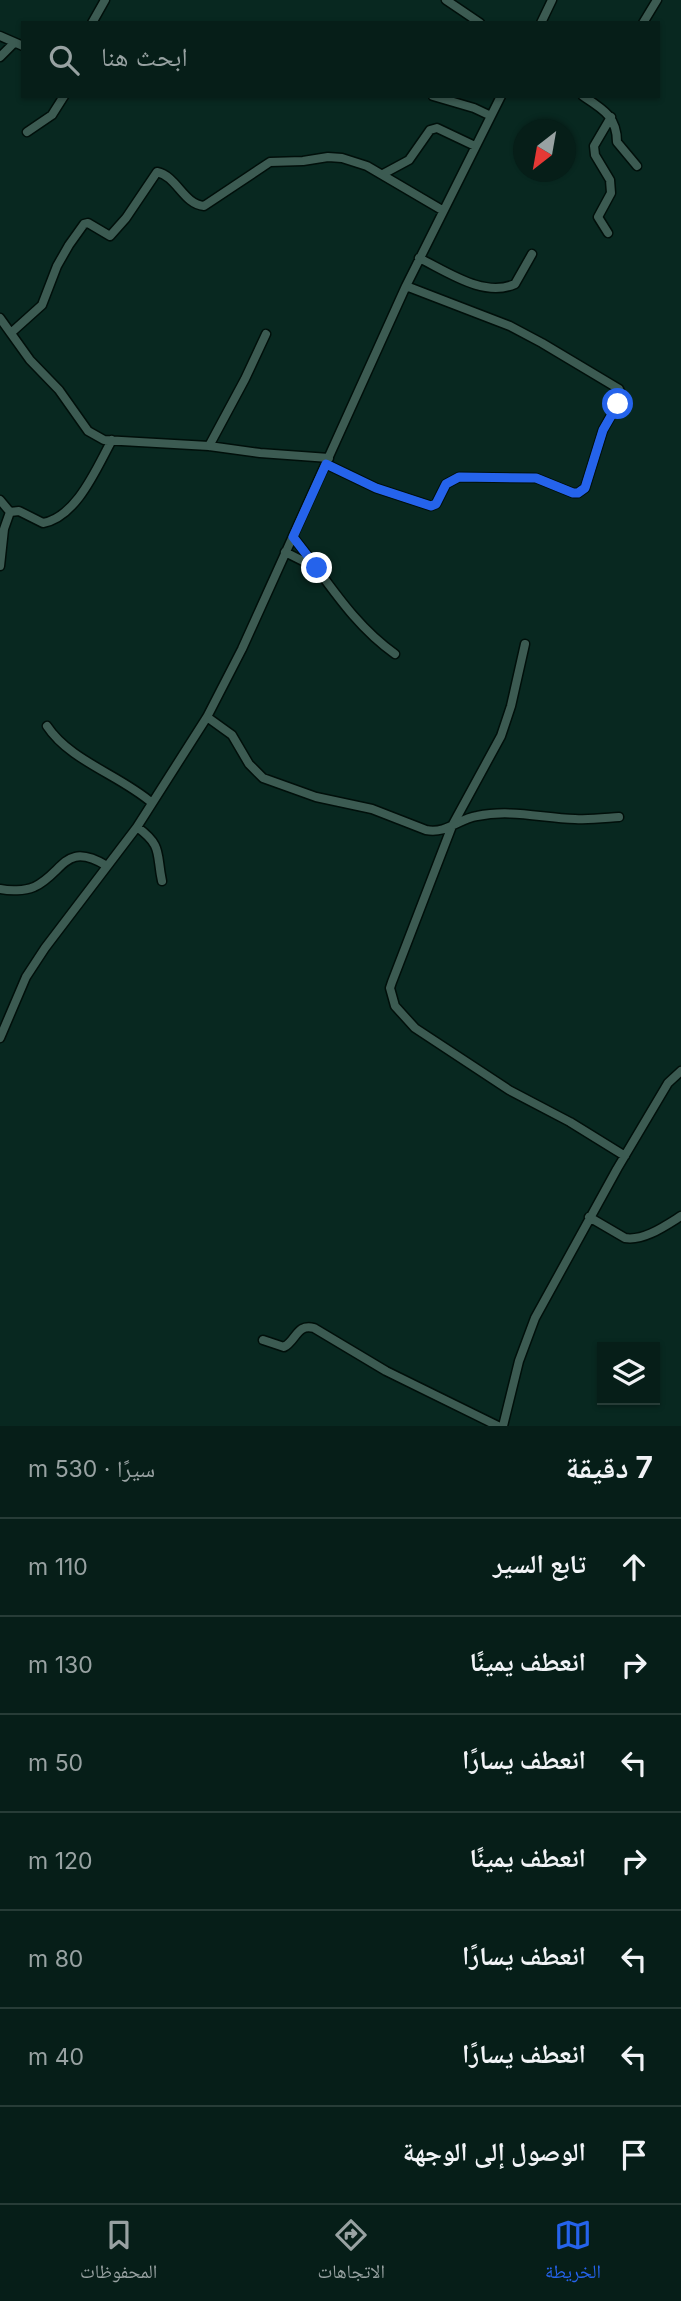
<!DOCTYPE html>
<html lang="ar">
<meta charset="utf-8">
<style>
:root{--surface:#061e18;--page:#0f2721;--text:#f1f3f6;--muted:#98a2a2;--line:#273c37;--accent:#2563eb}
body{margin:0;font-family:Inter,"Noto Naskh Arabic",sans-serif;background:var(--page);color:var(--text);direction:rtl}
.controls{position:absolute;right:21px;bottom:21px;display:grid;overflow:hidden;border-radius:0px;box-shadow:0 2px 5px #0004}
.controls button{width:63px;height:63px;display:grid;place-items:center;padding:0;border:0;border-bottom:2px solid var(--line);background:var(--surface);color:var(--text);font:35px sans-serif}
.compass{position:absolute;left:513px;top:119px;width:63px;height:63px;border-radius:50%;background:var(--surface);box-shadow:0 2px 5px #0004;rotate:211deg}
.stop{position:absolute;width:21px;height:21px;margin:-16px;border:5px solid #2563eb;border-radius:50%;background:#fff}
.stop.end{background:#2563eb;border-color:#fff;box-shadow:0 2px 7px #0008}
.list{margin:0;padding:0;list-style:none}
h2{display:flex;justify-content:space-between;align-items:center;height:91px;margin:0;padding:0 28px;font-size:30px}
h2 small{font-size:23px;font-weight:400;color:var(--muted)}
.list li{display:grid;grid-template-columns:46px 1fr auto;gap:21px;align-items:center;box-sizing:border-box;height:98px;padding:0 28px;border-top:2px solid var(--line)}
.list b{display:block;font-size:26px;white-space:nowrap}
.list em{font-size:23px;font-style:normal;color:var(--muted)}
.icon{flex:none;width:38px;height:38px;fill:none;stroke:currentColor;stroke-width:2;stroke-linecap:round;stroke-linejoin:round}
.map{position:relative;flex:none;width:681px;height:1426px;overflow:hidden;direction:ltr}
.search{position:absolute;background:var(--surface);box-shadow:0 2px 5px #0004;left:21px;right:21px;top:21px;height:77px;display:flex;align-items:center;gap:18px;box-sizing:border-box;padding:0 24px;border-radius:0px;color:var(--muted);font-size:26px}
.sheet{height:777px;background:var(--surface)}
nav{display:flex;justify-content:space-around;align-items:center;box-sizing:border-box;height:98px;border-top:2px solid var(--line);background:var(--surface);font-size:19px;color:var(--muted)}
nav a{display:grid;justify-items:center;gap:4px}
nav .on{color:var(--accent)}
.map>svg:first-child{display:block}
</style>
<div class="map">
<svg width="681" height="1426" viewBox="0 0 681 1426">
<rect width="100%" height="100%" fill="#082820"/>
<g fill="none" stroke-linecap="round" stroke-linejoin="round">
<g stroke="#000f0a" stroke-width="11">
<path id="minor" d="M446,0l34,23
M92,23l13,-23
M541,23l11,-23
M643,23l14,-23
M0,36l23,10
M0,57l14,-14
M433,96l41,12 17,8
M583,96c20,13 34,21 34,46l20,24
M27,132l25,-17 12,-19
M383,174l26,-14 21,-30 7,-2 38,18
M608,233l-10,-16 13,-24 -1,-13 -15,-25 -1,-9 17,-29
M419,258c29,14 65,40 96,26l17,-30
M0,318l30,42 29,30 29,41 16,9 105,6 51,7 69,5
M12,332l30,-27 15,-39 12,-21 15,-21 4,-1 22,13 16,-18 31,-46c20,4 26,32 47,34l66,-44 33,-1 25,-4 14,1 25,8 75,44
M209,446l36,-67 21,-45
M326,464l50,24 55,18 5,-2 10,-20 13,-7 77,1 37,15h5l7,-5 18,-58 19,-34 -3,-7 -77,-46 -32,-17 -104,-40
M0,500l10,12
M293,537c33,41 58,86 102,117
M285,552l30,15
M0,566l4,-37 6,-17 9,-1 24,12c34,-6 54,-56 69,-83
M525,644l-14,62 -10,30 -49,90 -60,156 -2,6 5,18 20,22 94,62 61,32 55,34
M207,717l25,18 17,29 14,14 53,19 56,12 54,21c21,4 32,-11 51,-14 34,-7 65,2 98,3 15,1 30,-1 44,-2
M47,726c23,35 73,49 105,77
M137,827c26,19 19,26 25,54
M0,889c10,2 24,2 34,-2 30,-14 30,-47 73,-21
M0,1038l26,-61 19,-29 92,-121 70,-110 35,-68 164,-363 95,-190
M589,1217l36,21c19,3 40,-12 56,-22
M263,1340l21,7c12,-6 13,-24 30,-19l72,43 112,55
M503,1426l16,-65 16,-43 82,-149 51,-86 13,-12"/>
</g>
<use href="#minor" stroke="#3c5b52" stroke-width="8"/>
</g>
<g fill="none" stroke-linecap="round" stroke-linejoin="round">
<path stroke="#2563eb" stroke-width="9" d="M317,568l-24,-31 33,-73 50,24 55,18 5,-2 10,-20 13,-7 77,1 37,15h5l7,-5 18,-58 15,-26"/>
</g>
</svg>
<div class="controls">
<button><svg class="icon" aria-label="layers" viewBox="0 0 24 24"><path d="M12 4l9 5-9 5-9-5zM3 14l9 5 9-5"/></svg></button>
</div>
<svg class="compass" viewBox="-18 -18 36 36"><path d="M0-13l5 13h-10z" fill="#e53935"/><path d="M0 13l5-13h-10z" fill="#98a2a2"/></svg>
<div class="stop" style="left:618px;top:404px"></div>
<div class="stop end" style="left:317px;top:568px"></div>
<div class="search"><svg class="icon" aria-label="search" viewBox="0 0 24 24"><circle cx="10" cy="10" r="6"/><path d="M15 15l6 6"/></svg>ابحث هنا</div>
</div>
<section class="sheet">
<h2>7 دقيقة<small>سيرًا · 530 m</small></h2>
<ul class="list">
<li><svg class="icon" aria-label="ahead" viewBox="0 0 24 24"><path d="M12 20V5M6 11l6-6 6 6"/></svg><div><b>تابع السير</b></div><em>110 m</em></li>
<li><svg class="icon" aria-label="right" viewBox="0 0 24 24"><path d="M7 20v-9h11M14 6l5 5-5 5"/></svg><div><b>انعطف يمينًا</b></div><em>130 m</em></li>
<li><svg class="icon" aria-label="left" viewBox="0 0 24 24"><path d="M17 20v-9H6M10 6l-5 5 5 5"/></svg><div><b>انعطف يسارًا</b></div><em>50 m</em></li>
<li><svg class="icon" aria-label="right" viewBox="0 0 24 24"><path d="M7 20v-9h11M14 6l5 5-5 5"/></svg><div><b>انعطف يمينًا</b></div><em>120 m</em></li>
<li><svg class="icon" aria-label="left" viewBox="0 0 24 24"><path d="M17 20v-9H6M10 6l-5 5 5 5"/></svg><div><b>انعطف يسارًا</b></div><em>80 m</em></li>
<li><svg class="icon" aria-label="left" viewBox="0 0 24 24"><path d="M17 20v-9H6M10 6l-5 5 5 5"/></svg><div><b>انعطف يسارًا</b></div><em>40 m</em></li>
<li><svg class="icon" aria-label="arrive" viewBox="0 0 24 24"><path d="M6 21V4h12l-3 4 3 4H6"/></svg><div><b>الوصول إلى الوجهة</b></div></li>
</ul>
</section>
<nav>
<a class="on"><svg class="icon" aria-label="map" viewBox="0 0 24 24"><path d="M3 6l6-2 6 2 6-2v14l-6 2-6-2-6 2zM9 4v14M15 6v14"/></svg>الخريطة</a>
<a><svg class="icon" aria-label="directions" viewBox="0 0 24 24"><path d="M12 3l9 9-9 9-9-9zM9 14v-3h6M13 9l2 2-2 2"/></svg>الاتجاهات</a>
<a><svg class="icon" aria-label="saved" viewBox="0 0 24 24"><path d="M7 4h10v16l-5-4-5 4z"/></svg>المحفوظات</a>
</nav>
